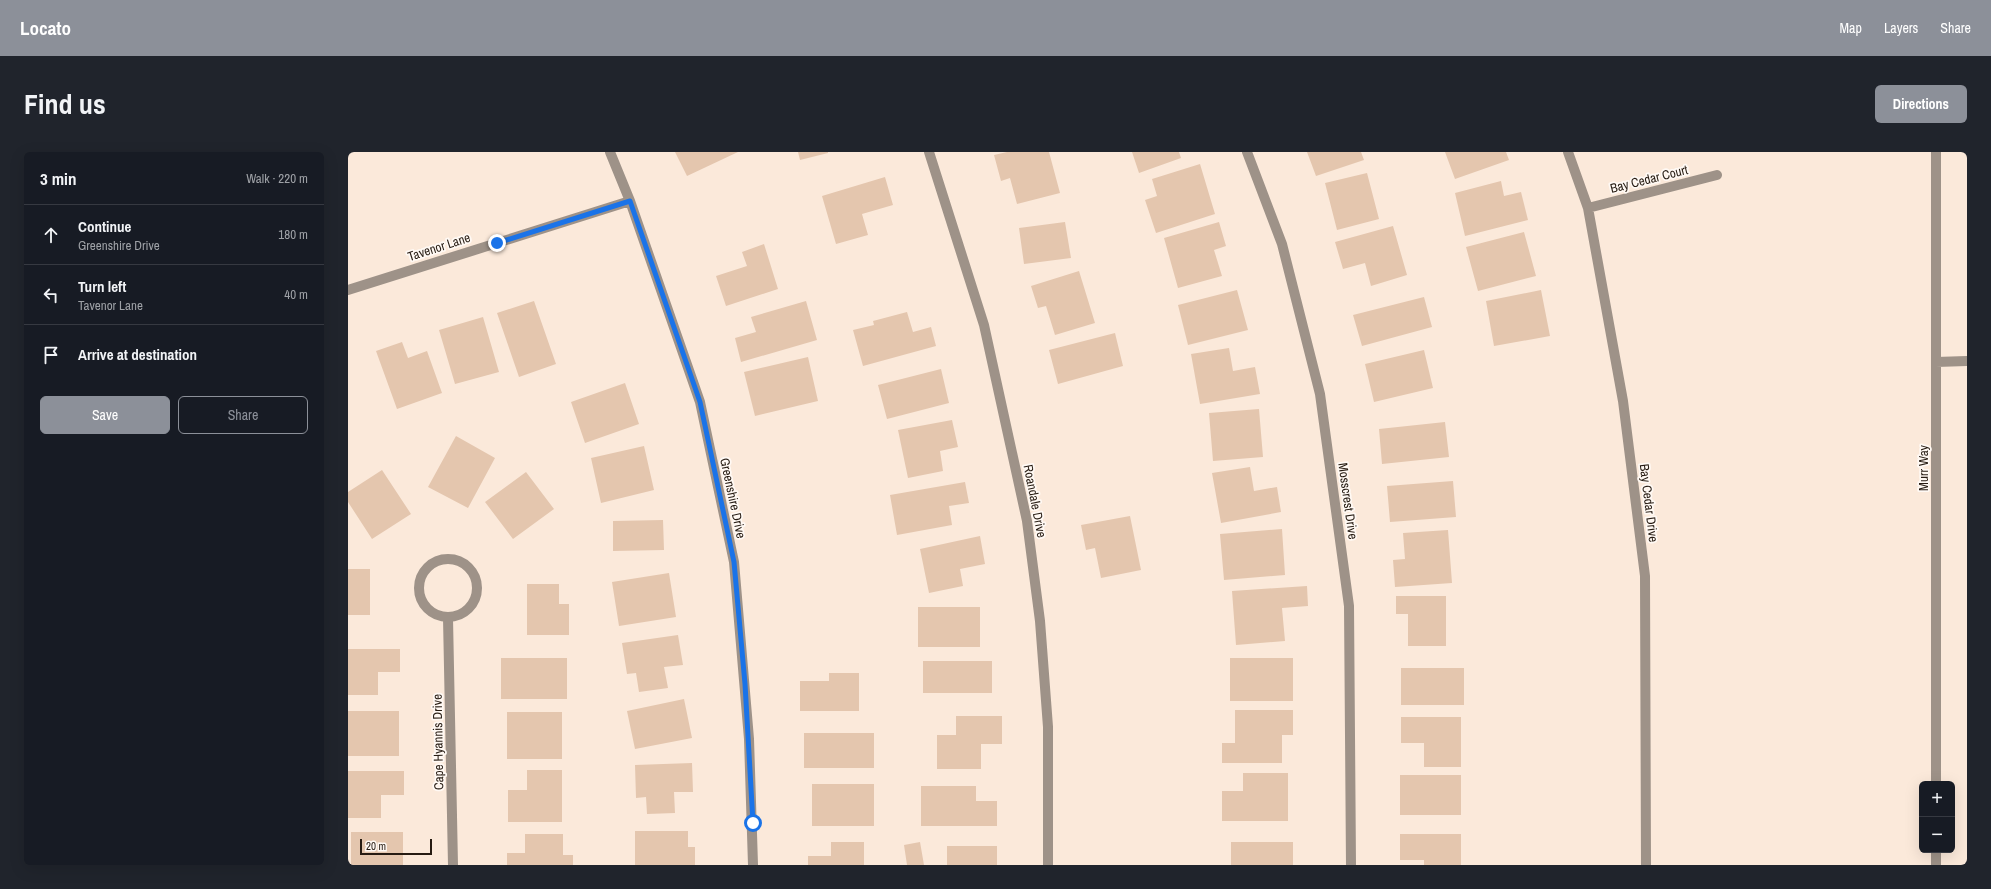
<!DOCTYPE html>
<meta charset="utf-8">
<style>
:root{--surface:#171b24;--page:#20242c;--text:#f1f3f6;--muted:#9ea1a6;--line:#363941;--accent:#8c9099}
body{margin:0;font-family:"Archivo Narrow",sans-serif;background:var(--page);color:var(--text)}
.controls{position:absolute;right:12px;bottom:12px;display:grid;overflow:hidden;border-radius:6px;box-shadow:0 4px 16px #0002}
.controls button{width:36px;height:36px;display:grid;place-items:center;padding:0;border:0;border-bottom:1px solid var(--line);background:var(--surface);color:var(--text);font:20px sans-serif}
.scale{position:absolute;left:12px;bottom:10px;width:72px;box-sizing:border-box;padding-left:4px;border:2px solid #261b12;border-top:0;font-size:11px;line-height:14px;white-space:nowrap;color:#261b12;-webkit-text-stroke:3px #fff9f4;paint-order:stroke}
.stop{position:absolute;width:12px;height:12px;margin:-9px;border:3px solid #1a73e8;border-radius:50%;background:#fff}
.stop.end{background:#1a73e8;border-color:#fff;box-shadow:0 1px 4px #0008}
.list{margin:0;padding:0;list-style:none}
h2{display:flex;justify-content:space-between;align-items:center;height:52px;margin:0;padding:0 16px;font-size:17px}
h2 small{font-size:13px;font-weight:400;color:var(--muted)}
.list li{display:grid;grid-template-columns:26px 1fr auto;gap:12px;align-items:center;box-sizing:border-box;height:60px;padding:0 16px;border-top:1px solid var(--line)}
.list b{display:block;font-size:15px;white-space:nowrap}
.list p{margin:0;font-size:13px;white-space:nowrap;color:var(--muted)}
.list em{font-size:13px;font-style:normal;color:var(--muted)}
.actions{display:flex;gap:8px;padding:12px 16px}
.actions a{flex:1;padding:9px 0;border:1px solid var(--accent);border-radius:6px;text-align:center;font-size:14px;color:var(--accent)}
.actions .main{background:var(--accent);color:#fff}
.icon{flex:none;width:22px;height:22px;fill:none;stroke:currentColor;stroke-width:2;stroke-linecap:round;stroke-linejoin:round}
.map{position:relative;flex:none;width:1619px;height:713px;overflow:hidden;border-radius:6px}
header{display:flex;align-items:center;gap:24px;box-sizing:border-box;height:56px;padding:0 20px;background:var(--accent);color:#fff}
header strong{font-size:19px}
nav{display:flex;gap:22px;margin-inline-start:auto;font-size:14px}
.intro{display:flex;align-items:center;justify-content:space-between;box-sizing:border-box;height:96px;padding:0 24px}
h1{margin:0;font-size:28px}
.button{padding:10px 18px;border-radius:6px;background:var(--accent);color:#fff;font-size:14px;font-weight:700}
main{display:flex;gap:24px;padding:0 24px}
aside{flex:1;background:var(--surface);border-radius:6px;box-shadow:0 4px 16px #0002}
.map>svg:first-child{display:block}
</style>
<header>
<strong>Locato</strong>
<nav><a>Map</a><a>Layers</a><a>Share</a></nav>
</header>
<div class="intro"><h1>Find us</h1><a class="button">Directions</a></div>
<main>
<aside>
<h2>3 min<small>Walk · 220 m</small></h2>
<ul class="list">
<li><svg class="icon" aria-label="ahead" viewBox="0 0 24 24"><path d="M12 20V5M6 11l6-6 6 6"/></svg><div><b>Continue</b><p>Greenshire Drive</p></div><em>180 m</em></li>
<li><svg class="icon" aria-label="left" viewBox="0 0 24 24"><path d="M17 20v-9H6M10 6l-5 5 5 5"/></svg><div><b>Turn left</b><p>Tavenor Lane</p></div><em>40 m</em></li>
<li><svg class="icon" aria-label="arrive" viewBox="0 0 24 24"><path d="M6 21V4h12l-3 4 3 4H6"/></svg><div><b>Arrive at destination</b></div></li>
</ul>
<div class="actions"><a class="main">Save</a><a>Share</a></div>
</aside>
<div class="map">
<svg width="1619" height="713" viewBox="0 0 1619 713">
<rect width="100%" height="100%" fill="#fbe9da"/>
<path fill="#e4c6ae" d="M327,0h63l-51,24z
M450,0h30v1l-28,7z
M659,0h42l11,41 -43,11 -7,-26 -9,3 -7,-26z
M784,0h47l2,6 -42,15z
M959,0h54l3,8 -48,16z
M1097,0h61l3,8 -54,19z
M852,12l15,50 -59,19 -11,-33 12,-4 -5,-17z
M1019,21l12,46 -42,11 -12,-47z
M537,25l8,28 -31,9 6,21 -32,9 -14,-48z
M1153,29l3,15 17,-4 7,28 -63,16 -10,-43z
M717,70l6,36 -47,6 -5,-36z
M871,70l7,24 -12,4 8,26 -44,12 -14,-50z
M1045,74l14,49 -36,11 -6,-23 -22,6 -8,-27z
M1176,80l12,44 -58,15 -12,-44z
M416,92l14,45 -52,17 -10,-30 31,-10 -5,-14z
M731,119l16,52 -40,12 -9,-29 -8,2 -7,-22z
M889,138l11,40 -60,15 -10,-40z
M1193,138l9,46 -56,10 -8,-45z
M1076,145l8,30 -70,19 -9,-31z
M186,149l22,63 -37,13 -22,-64z
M458,149l11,39 -76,22 -6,-24 21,-6 -5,-15z
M559,160l6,20 18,-5 5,19 -73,20 -10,-36 21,-5 -1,-4z
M135,165l16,55 -44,12 -16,-54z
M767,181l8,33 -65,18 -9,-34z
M54,190l6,16 19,-7 15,42 -45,16 -21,-58z
M881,196l4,23 22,-4 5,27 -60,10 -9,-50z
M1076,198l9,38 -59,14 -9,-38z
M460,205l10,44 -63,15 -11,-44z
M593,217l8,34 -62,16 -9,-34z
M277,231l14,41 -54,19 -14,-41z
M911,257l4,48 -50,4 -4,-48z
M604,268l6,27 -18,4 3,20 -35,7 -10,-48z
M1097,270l4,35 -67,7 -3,-35z
M108,284l39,22 -27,50 -40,-21z
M296,294l10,44 -53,13 -10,-45z
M902,315l4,24 23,-4 4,25 -60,11 -9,-50z
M34,318l29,44 -39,25 -24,-37v-10z
M178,320l28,37 -41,30 -28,-37z
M1105,329l3,36 -66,5 -3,-36z
M617,330l4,21 -20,3 3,19 -55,10 -7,-40z
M782,364l11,54 -40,8 -6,-30 -9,2 -5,-25z
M315,368l1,30 -51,1v-30z
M934,377l3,46 -61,5 -4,-46z
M1100,378l4,53 -57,4 -2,-27 12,-1 -2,-26z
M632,384l5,28 -25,5 3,17 -34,7 -9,-44z
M0,417h22v46h-22z
M321,421l7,44 -57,9 -7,-44z
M179,432h32v20h10v31h-42z
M959,434l1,20 -26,2 3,33 -49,4 -4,-54z
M1048,444h50v50h-38v-32h-12z
M570,455h62v40h-62z
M330,483l5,30 -19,2 4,21 -29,4 -3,-19 -9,1 -5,-31z
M0,497h52v23h-22v23h-30z
M153,506h66v41h-66z
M882,506h63v43h-63z
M575,509h69v32h-69z
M1053,516h63v37h-63z
M481,521h30v38h-59v-30h29z
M336,547l8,39 -57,11 -8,-38z
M887,558h58v25h-11v28h-60v-20h13z
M0,559h51v45h-51z
M159,560h55v47h-55z
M608,564h46v28h-21v25h-44v-34h19z
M1053,565h60v50h-37v-24h-23z
M456,581h70v35h-70z
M344,611l1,29h-19l1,21 -28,1 -1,-17 -10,1 -1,-33z
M179,618h35v52h-54v-32h19z
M0,619h56v24h-23v23h-33z
M895,621h45v48h-66v-30h21z
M1052,623h61v40h-61z
M464,632h62v42h-62z
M573,634h55v15h21v25h-76z
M287,679h53v16h7v18h-60z
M3,680h52v33h-52z
M177,682h38v21h10v10h-66v-12h18z
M1052,682h61v31h-37v-5h-24z
M483,690h33v23h-56v-9h23z
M572,690l4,23h-17l-3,-20z
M883,690h62v23h-62z
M599,694h50v19h-50z"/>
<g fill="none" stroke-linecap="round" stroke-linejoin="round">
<path stroke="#9e9288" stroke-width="10" d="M262,0l20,49 70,201 34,160 15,177 4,126
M581,0l55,173 43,196 13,100 8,106v138
M899,0l35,92 38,150 29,212 2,259
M1220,0l20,56 35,193 22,175 1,289
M1240,56l129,-33
M0,138l282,-89
M1588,210l31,-1
M71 436a29 29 0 1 1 58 0a29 29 0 1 1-58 0Z
M100,466l5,247
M1588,632v-632
M1588,713v-15"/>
</g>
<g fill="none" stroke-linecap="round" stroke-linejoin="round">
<path stroke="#1a73e8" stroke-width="5" d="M149,91l133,-42 70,201 34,160 11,122 8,139"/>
</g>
<g text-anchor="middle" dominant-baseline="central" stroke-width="3.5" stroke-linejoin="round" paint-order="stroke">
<g font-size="13" fill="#261b12" stroke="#fff9f4">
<text transform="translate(1301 27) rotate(-14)">Bay Cedar Court</text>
<text transform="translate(91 95) rotate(-18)">Tavenor Lane</text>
<text transform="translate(1575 316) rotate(-90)">Murr Way</text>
<text transform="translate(385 346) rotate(78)">Greenshire Drive</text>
<text transform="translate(687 349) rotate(79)">Roandale Drive</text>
<text transform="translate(1000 349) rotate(82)">Mosscrest Drive</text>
<text transform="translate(1301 351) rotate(83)">Bay Cedar Drive</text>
<text transform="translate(90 590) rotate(-91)">Cape Hyannis Drive</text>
</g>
</g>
</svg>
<div class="controls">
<button>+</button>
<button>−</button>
</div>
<div class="scale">20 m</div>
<div class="stop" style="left:405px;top:671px"></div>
<div class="stop end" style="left:149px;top:91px"></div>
</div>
</main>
